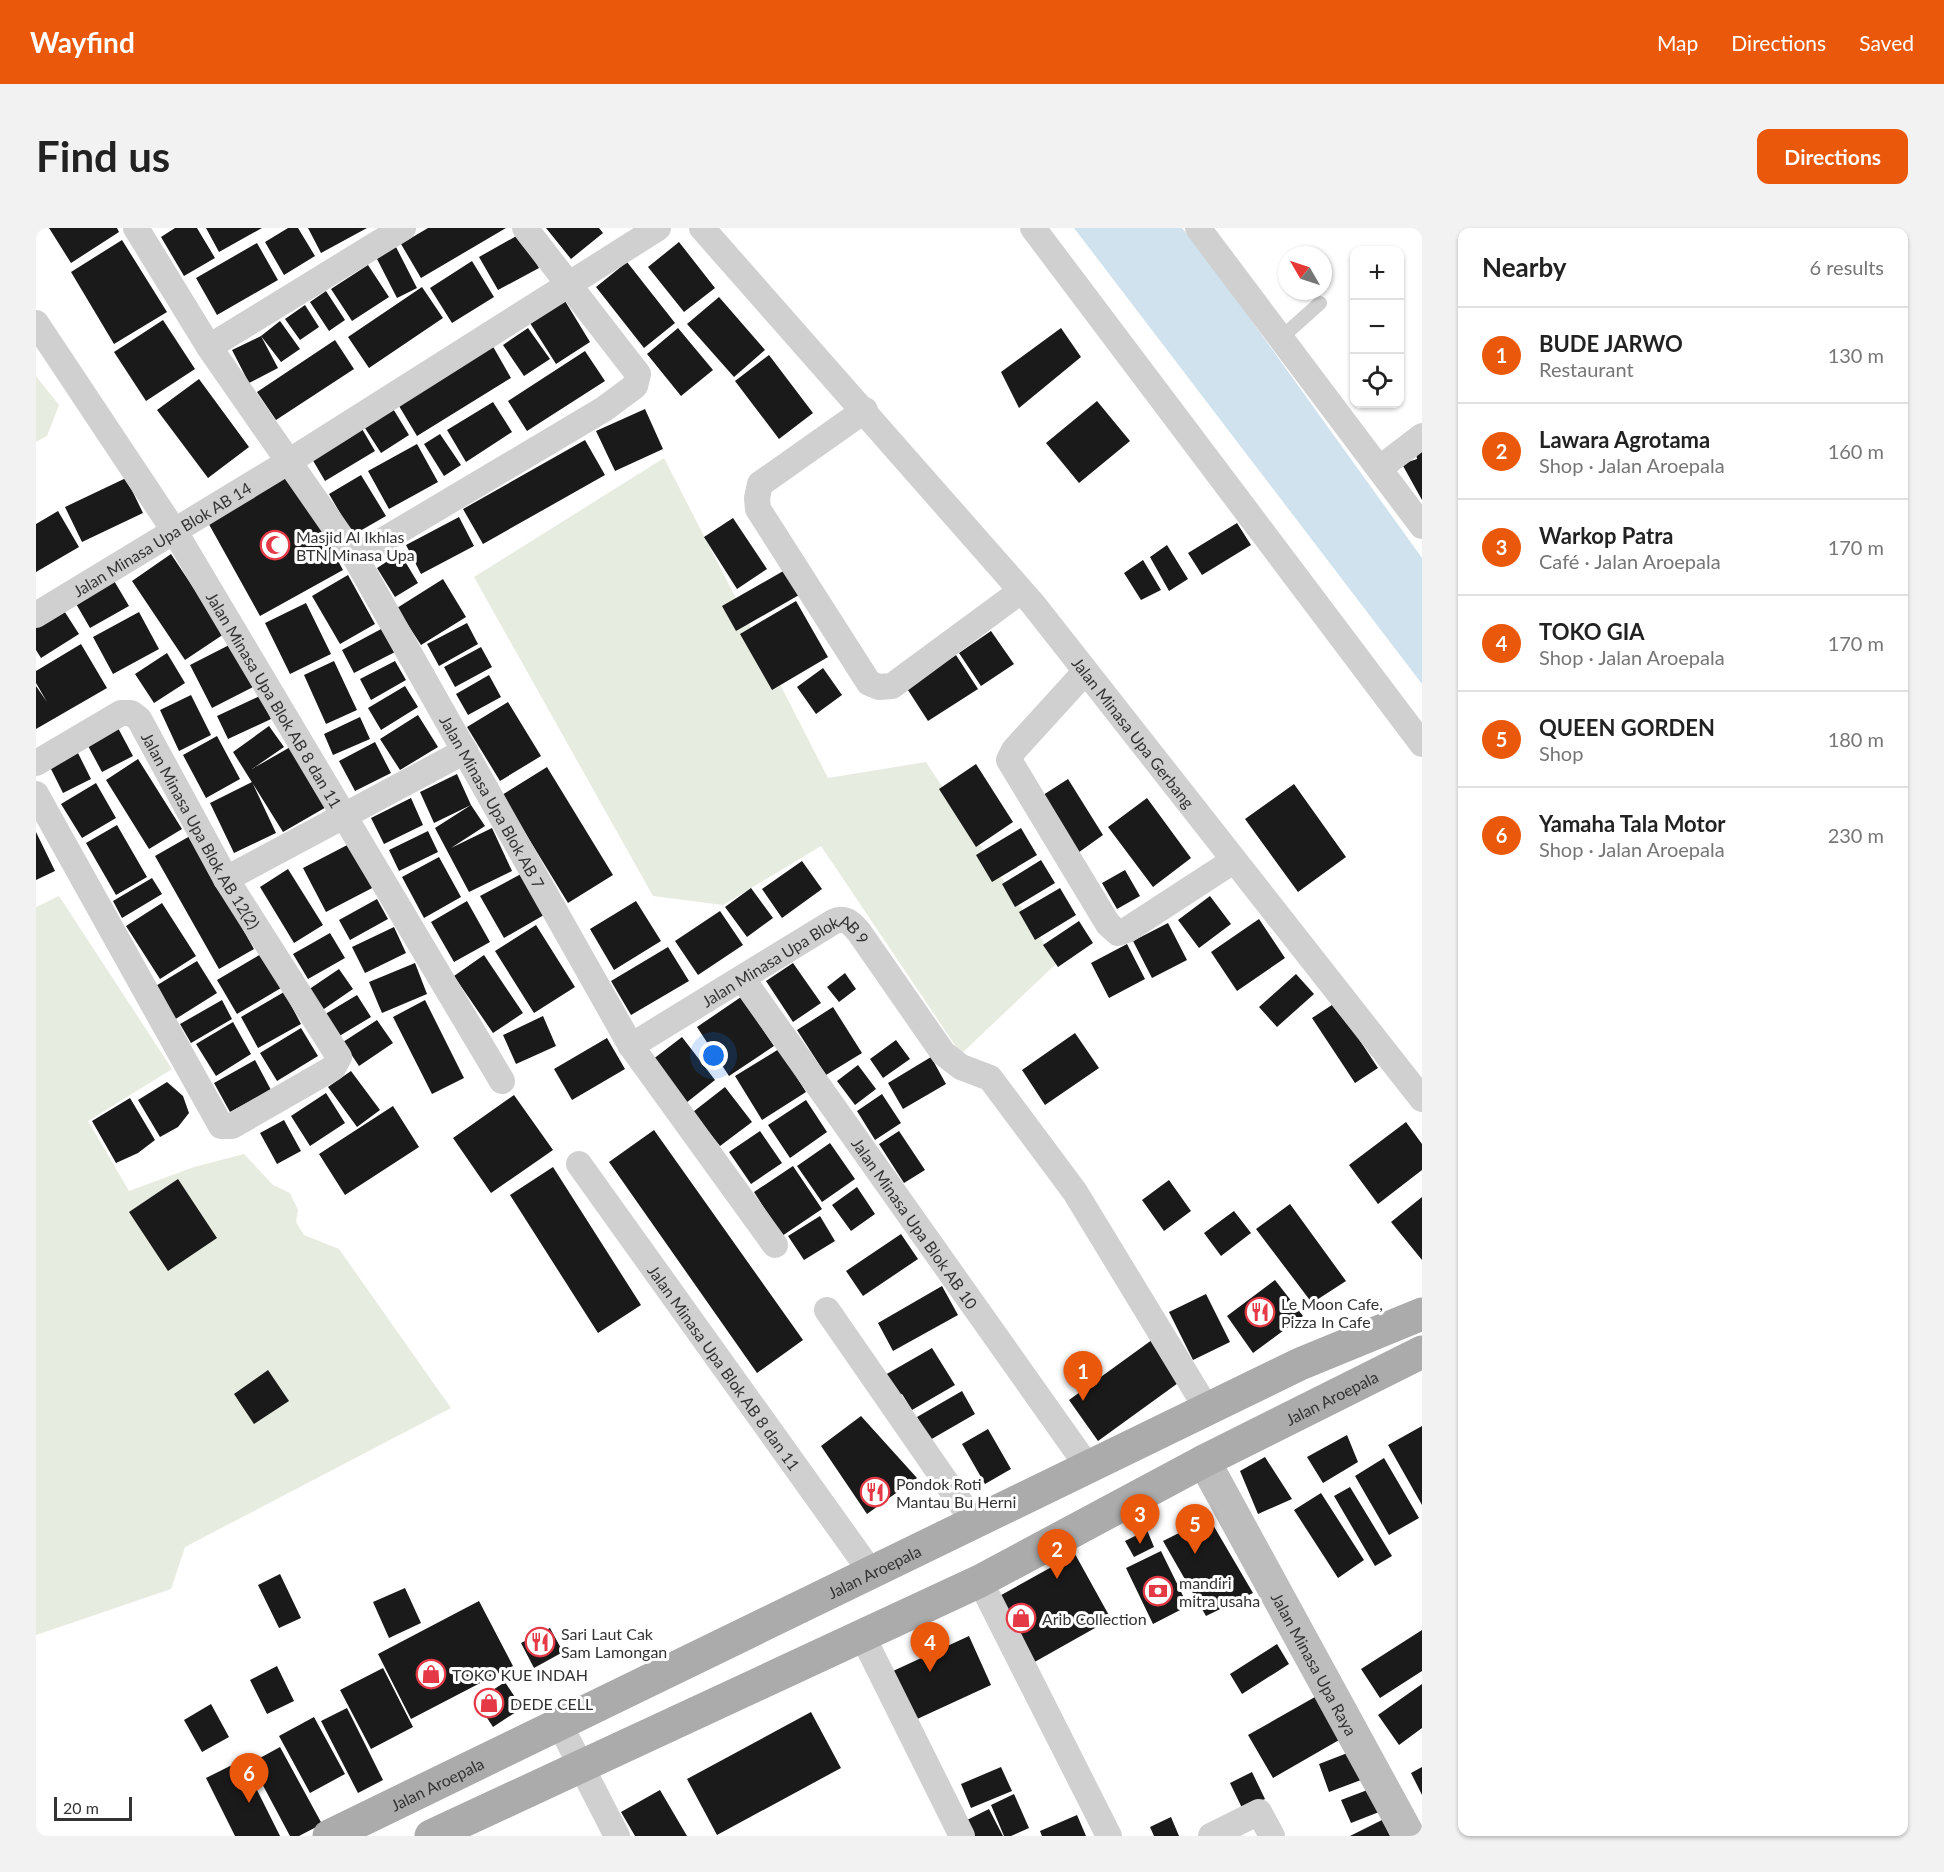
<!DOCTYPE html>
<meta charset="utf-8">
<style>
:root{--surface:#fff;--page:#f2f2f2;--text:#222;--muted:#767676;--line:#e0e0e0;--accent:#ea580c}
body{margin:0;font-family:Lato,sans-serif;background:var(--page);color:var(--text)}
.controls{position:absolute;right:18px;top:18px;display:grid;overflow:hidden;border-radius:12px;box-shadow:0 2px 4px #0004}
.controls button{width:54px;height:54px;display:grid;place-items:center;padding:0;border:0;border-bottom:2px solid var(--line);background:var(--surface);color:var(--text);font:30px sans-serif}
.compass{position:absolute;left:1242px;top:18px;width:54px;height:54px;border-radius:50%;background:var(--surface);box-shadow:0 2px 4px #0004;rotate:309deg}
.scale{position:absolute;left:18px;bottom:15px;width:78px;box-sizing:border-box;padding-left:6px;border:3px solid #333;border-top:0;font-size:16px;line-height:21px;white-space:nowrap;color:#333;-webkit-text-stroke:4px #fff;paint-order:stroke}
.you{position:absolute;left:678px;top:828px;width:21px;height:21px;margin:-15px;border:4px solid #fff;border-radius:50%;background:#1a73e8;box-shadow:0 0 0 9px #1a73e833}
.badge{display:grid;place-items:center;width:39px;height:39px;border-radius:50%;background:var(--accent);color:#fff;font-size:20px;font-weight:700}
.pin{position:absolute;translate:-50% -50px;filter:drop-shadow(0 2px 3px #0008)}
.pin::after{content:'';position:absolute;top:32px;width:21px;height:18px;background:inherit;clip-path:polygon(0 0,100% 0,50% 100%)}
.list{margin:0;padding:0;list-style:none}
h2{display:flex;justify-content:space-between;align-items:center;height:78px;margin:0;padding:0 24px;font-size:26px}
h2 small{font-size:20px;font-weight:400;color:var(--muted)}
.list li{display:grid;grid-template-columns:39px 1fr auto;gap:18px;align-items:center;box-sizing:border-box;height:96px;padding:0 24px;border-top:2px solid var(--line)}
.list b{display:block;font-size:22px;white-space:nowrap}
.list p{margin:0;font-size:20px;white-space:nowrap;color:var(--muted)}
.list em{font-size:20px;font-style:normal;color:var(--muted)}
.icon{flex:none;width:33px;height:33px;fill:none;stroke:currentColor;stroke-width:2;stroke-linecap:round;stroke-linejoin:round}
.map{position:relative;flex:none;width:1386px;height:1608px;overflow:hidden;border-radius:12px}
header{display:flex;align-items:center;gap:36px;box-sizing:border-box;height:84px;padding:0 30px;background:var(--accent);color:#fff}
header strong{font-size:28px}
nav{display:flex;gap:33px;margin-inline-start:auto;font-size:21px}
.intro{display:flex;align-items:center;justify-content:space-between;box-sizing:border-box;height:144px;padding:0 36px}
h1{margin:0;font-size:42px}
.button{padding:15px 27px;border-radius:12px;background:var(--accent);color:#fff;font-size:21px;font-weight:700}
main{display:flex;gap:36px;padding:0 36px}
aside{flex:1;background:var(--surface);border-radius:12px;box-shadow:0 2px 4px #0004}
.map>svg:first-child{display:block}
</style>
<header>
<strong>Wayfind</strong>
<nav><a>Map</a><a>Directions</a><a>Saved</a></nav>
</header>
<div class="intro"><h1>Find us</h1><a class="button">Directions</a></div>
<main>
<div class="map">
<svg width="1386" height="1608" viewBox="0 0 1386 1608">
<rect width="100%" height="100%" fill="#fff"/>
<path fill="#e6ecdf" d="M0,148l23,29 -12,31 -11,6z
M628,230l164,320 98,-16 131,201 -96,91 -140,-208 -98,59 -70,-9 -179,-319z
M23,668l113,173 -84,52 41,70 65,-24 50,-13 29,31 17,8 8,17 -2,12 8,13 35,14 112,159 -266,139 -14,42 -135,46v-728z"/>
<path fill="#cfe2ee" d="M1038,0h108l36,46 204,284v126z"/>
<path fill="#1a1a1a" d="M13,0h68l2,4 -48,31z
M139,0h22l18,30 -31,18 -23,-39z
M170,0h56l-43,24z
M252,0h10l17,28 -31,19 -19,-33z
M272,0h59l-46,25z
M392,0h78l-85,50 -20,-34z
M510,0h53l4,5 -32,26z
M484,6l19,34 -41,22 -19,-33z
M86,12l45,72 -53,32 -43,-72z
M643,14l36,46 -31,24 -36,-45z
M221,15l21,37 -61,35 -21,-37z
M360,19l21,41 -20,10 -21,-41z
M436,33l22,36 -42,26 -22,-35z
M591,34l48,61 -31,25 -48,-61z
M332,37l21,32 -37,24 -21,-32z
M386,59l21,31 -74,50 -21,-31z
M290,63l19,29 -16,11 -19,-29z
M683,69l46,53 -31,27 -47,-53z
M529,73l25,41 -34,22 -26,-41z
M269,77l14,22 -19,13 -15,-21z
M127,92l32,49 -49,32 -32,-49z
M244,93l20,28 -19,13 -20,-26 17,32 -29,15 -17,-33 29,-14z
M492,100l22,31 -26,17 -21,-31z
M642,100l35,42 -32,26 -34,-42z
M1025,100l20,29 -62,51 -18,-36z
M299,112l19,29 -78,51 -19,-28z
M455,115l20,35 -94,58 -21,-35z
M549,123l20,30 -78,50 -19,-30z
M733,127l44,58 -34,26 -44,-58z
M163,151l50,68 -41,31 -51,-68z
M1061,173l33,40 -51,42 -33,-40z
M457,174l19,30 -46,30 -19,-32z
M356,179l17,28 -28,18 -18,-28z
M609,181l18,40 -48,22 -19,-40z
M322,194l17,29 -50,30 -17,-29z
M404,206l21,31 -17,11 -20,-32z
M549,212l20,35 -122,69 -20,-35z
M381,216l21,38 -49,27 -21,-38z
M1386,220v52l-20,-36 15,-5 -1,-7z
M254,245l53,97 -83,46 -54,-97z
M325,247l25,41 -33,19 -24,-41z
M90,250l17,35 -61,29 -17,-35z
M22,283l21,36 -43,25v-48z
M423,289l15,29 -53,28 -15,-29z
M697,290l34,51 -30,20 -33,-52z
M1201,295l14,22 -49,30 -14,-22z
M1131,317l21,34 -19,12 -19,-34z
M364,325l18,30 -23,14 -18,-29z
M135,326l53,80 -39,26 -53,-79z
M1107,332l18,30 -20,10 -17,-27z
M749,342l14,25 -63,36 -14,-25z
M312,347l27,49 -35,20 -28,-48z
M77,351l16,27 -39,22 -15,-26z
M407,351l23,38 -45,28 -24,-37z
M760,373l32,56 -56,33 -32,-56z
M270,375l25,51 -41,20 -25,-51z
M25,378l18,28 -38,24 -5,-8v-28z
M103,384l20,37 -46,25 -20,-37z
M431,395l11,21 -39,22 -12,-22z
M347,400l12,24 -41,21 -12,-23z
M955,403l23,33 -33,22 -22,-33z
M199,414l22,43 -45,23 -22,-43z
M45,416l26,44 -71,41v-43l11,16 -11,-19v-12z
M445,419l11,20 -37,20 -11,-20z
M131,425l18,30 -31,20 -19,-29z
M920,427l22,34 -50,32 -22,-34z
M298,433l23,49 -31,14 -22,-49z
M359,433l11,19 -35,20 -11,-21z
M787,440l19,27 -26,19 -19,-27z
M453,447l12,22 -33,18 -12,-21z
M369,458l13,21 -37,23 -13,-22z
M155,467l20,40 -32,16 -19,-41z
M224,468l11,23 -43,20 -11,-23z
M472,474l33,54 -41,25 -33,-54z
M382,487l20,32 -38,23 -20,-31z
M324,489l10,22 -37,16 -9,-21z
M233,498l15,21 -32,22 40,-23 36,60 -45,26 -50,-80z
M82,500l15,28 -31,16 -15,-28z
M181,508l23,43 -34,19 -23,-43z
M339,514l16,31 -36,18 -16,-30z
M41,523l14,28 -28,14 -14,-28z
M102,531l44,70 -33,20 -43,-69z
M940,536l37,58 -37,25 -37,-58z
M511,539l66,108 -45,28 -66,-108z
M421,546l14,31 -37,18 -14,-31z
M1032,551l35,56 -28,20 -35,-58z
M216,554l24,51 -42,20 -24,-50z
M60,555l20,35 -34,20 -21,-34z
M1258,556l52,73 -48,35 -53,-73z
M375,570l12,27 -39,19 -13,-26z
M1111,570l44,60 -38,29 -45,-60z
M435,577l14,21 -34,22 41,-20 20,43 -43,21 -34,-64z
M81,597l30,52 -31,18 -30,-52z
M985,600l16,27 -45,27 -16,-27z
M392,603l10,21 -39,19 -10,-21z
M0,604l19,39 -19,9z
M154,608l64,113 -35,20 -64,-113z
M317,614l23,44 -50,26 -23,-44z
M403,629l22,40 -37,21 -22,-41z
M1005,632l14,23 -40,24 -13,-23z
M766,633l20,28 -40,29 -20,-29z
M252,641l35,56 -29,18 -34,-56z
M1089,642l15,26 -23,13 -15,-26z
M485,646l23,41 -40,23 -24,-42z
M116,650l10,16 -40,24 -9,-17z
M715,660l22,30 -26,19 -22,-30z
M1024,660l16,27 -41,25 -16,-28z
M1174,668l21,28 -32,24 -21,-28z
M341,671l11,20 -38,21 -11,-20z
M431,673l23,41 -36,20 -23,-40z
M600,673l25,40 -47,29 -24,-41z
M126,675l34,53 -36,23 -34,-53z
M684,683l23,34 -45,30 -23,-34z
M1223,691l26,39 -48,33 -26,-39z
M1043,693l14,22 -35,24 -15,-22z
M1132,695l19,37 -35,18 -19,-37z
M500,697l39,62 -41,26 -39,-62z
M358,699l12,26 -41,20 -13,-26z
M294,705l15,25 -37,21 -15,-25z
M1091,716l18,35 -36,19 -18,-35z
M632,719l21,34 -58,34 -20,-34z
M225,726l20,34 -44,26 -20,-34z
M448,727l39,58 -30,20 -39,-57z
M161,733l20,32 -43,27 -20,-33z
M379,735l12,31 -45,19 -13,-31z
M757,735l28,40 -28,19 -27,-41z
M303,741l14,20 -32,22 -13,-21z
M809,745l11,16 -17,13 -12,-15z
M1260,746l18,20 -37,33 -18,-20z
M248,764l17,32 -43,24 -17,-31z
M321,767l14,22 -35,21 -14,-22z
M705,769l33,49 -45,30 -32,-49z
M186,772l10,19 -41,24 -11,-19z
M389,772l39,78 -32,16 -39,-77z
M1299,775l43,65 -23,15 -43,-65z
M797,779l29,46 -36,22 -29,-45z
M507,788l13,30 -40,18 -13,-29z
M341,792l16,23 -34,23 -16,-24z
M197,794l18,32 -35,22 -20,-32z
M265,800l17,28 -41,25 -17,-28z
M1039,805l24,35 -54,37 -23,-35z
M646,809l33,43 -29,23 -34,-43z
M571,810l18,31 -53,31 -18,-31z
M860,812l14,19 -27,19 -13,-19z
M743,821l27,43 -44,28 -27,-44z
M895,829l15,27 -43,25 -15,-26z
M219,832l16,30 -41,22 -16,-29z
M822,837l18,24 -21,16 -18,-24z
M315,843l29,39 -23,17 -29,-40z
M131,854l16,14 6,17 -11,14 -18,10 -22,-37z
M689,859l27,35 -32,24 -27,-34z
M290,865l19,30 -35,23 -19,-30z
M846,866l19,29 -26,17 -18,-29z
M478,867l39,55 -62,43 -38,-55z
M94,870l25,42 -17,13 -22,10 -24,-42z
M770,872l21,32 -37,26 -22,-33z
M357,878l26,41 -74,48 -26,-41z
M248,892l17,31 -24,13 -17,-31z
M1370,894l16,22v26l-44,34 -29,-39z
M618,902l149,210 -46,33 -148,-211z
M724,903l22,32 -31,21 -22,-32z
M863,903l26,39 -21,13 -25,-39z
M794,915l25,36 -33,23 -25,-36z
M757,938l29,43 -40,27 -28,-44z
M517,939l88,138 -43,28 -88,-138z
M142,951l39,59 -49,33 -39,-59z
M1133,952l22,31 -27,20 -22,-31z
M821,959l18,27 -24,17 -19,-26z
M1386,969v63l-31,-38z
M1254,976l56,77 -34,22 -56,-74z
M1198,983l17,22 -30,23 -17,-23z
M784,988l15,25 -31,19 -16,-24z
M865,1006l17,25 -55,37 -17,-25z
M1239,1052l28,36 -50,37 -26,-37z
M906,1058l16,29 -65,36 -15,-28z
M1170,1066l24,48 -37,18 -24,-48z
M1120,1109l29,41 -87,63 -29,-41z
M896,1120l23,37 -43,25 -10,-16 -5,2 -12,-21z
M232,1142l21,31 -35,23 -20,-30z
M926,1163l13,23 -45,26 -13,-23z
M825,1188l56,62 -50,36 -46,-68z
M1386,1198v79l-34,-60z
M952,1201l23,40 -26,15 -23,-40z
M1311,1207l11,27 -35,21 -16,-26z
M1229,1229l27,42 -34,15 -18,-43z
M1348,1230l35,60 -30,17 -34,-59z
M1314,1259l42,69 -17,10 -41,-70z
M1285,1265l43,67 -26,18 -44,-68z
M1173,1290l44,75 -47,23 -43,-75z
M1111,1302l7,17 -20,10 -9,-16z
M1125,1323l27,55 -35,18 -27,-56z
M1039,1326l36,65 -80,45 -37,-65z
M244,1346l21,44 -22,10 -21,-43z
M369,1360l16,35 -32,15 -16,-36z
M443,1373l34,65 -102,53 -33,-65z
M514,1400l13,24 -29,16 -13,-25z
M1386,1402v41l-42,27 -19,-29z
M933,1408l22,49 -76,35 -22,-49z
M1241,1416l12,20 -47,30 -12,-20z
M241,1438l17,35 -27,13 -17,-34z
M347,1440l30,59 -42,22 -31,-59z
M469,1454l17,26 -29,19 -17,-26z
M1386,1456v44l-23,17 -21,-30z
M1286,1465l24,43 -73,42 -25,-43z
M175,1476l18,33 -27,15 -18,-32z
M311,1480l36,72 -25,13 -37,-72z
M775,1484l30,56 -124,67 -30,-56z
M278,1489l31,57 -35,19 -31,-57z
M244,1519l42,77 -23,12h-9l-39,-73z
M1314,1524l11,28 -32,12 -10,-28z
M206,1532l38,76h-45l-29,-58z
M965,1539l11,24 -41,17 -10,-24z
M1386,1539v28l-11,-22z
M1216,1544l13,27 -22,11 -13,-27z
M1334,1561l9,23 -28,11 -10,-23z
M624,1562l27,46h-52l-14,-24z
M978,1566l15,34 -18,8h-7l-13,-31z
M953,1581l14,27h-33l-7,-14z
M1041,1587l9,21h-44l-2,-5z
M1135,1589l8,19h-25l-4,-9z
M1346,1592l8,16h-40z"/>
<g fill="none" stroke-linecap="round" stroke-linejoin="round">
<path stroke="#d0d0d0" stroke-width="14" d="M1245,110l39,-35"/>
<g stroke="#d0d0d0" stroke-width="26">
<path id="s1" d="M100,0l73,119 146,210 276,489 144,199"/>
<path id="s2" d="M666,0l331,376 389,495"/>
<path d="M997,0l389,516"/>
<path d="M1162,0l224,298"/>
<path id="s3" d="M0,95l139,209 327,549"/>
<path d="M173,119l194,-119"/>
<path d="M829,182l-105,74 -3,14 1,11 111,174 10,4 13,-1 129,-95"/>
<path d="M1344,240l42,-32"/>
<path d="M319,329l249,-148 31,-23 3,-12 -113,-146"/>
<path id="s4" d="M0,387l252,-153 370,-234"/>
<path d="M1049,444l-71,78 -5,10 99,164 10,9 9,-3 106,-69"/>
<path id="s5" d="M0,535l85,-50h10l8,6 87,160 113,178 -6,11 -101,58h-11l-185,-332"/>
<path d="M190,651l239,-128"/>
<path id="s6" d="M706,750l346,489"/>
<path id="s7" d="M595,818l202,-124c13,-6 18,1 26,10l84,121 18,14 29,11 85,114 132,217"/>
<path id="s8" d="M543,936l292,408"/>
<path d="M791,1082l146,211"/>
<path d="M944,1353l129,255"/>
<path d="M827,1409l99,199"/>
<path d="M523,1495l58,113"/>
<path d="M1175,1608l48,-24 13,24"/>
</g>
<path stroke="#bdbdbd" stroke-width="33" id="s9" d="M1168,1233l205,375"/>
<g stroke="#ababab" stroke-width="33">
<path id="s10" d="M293,1608l971,-472 122,-50"/>
<path id="s11" d="M395,1608l549,-255 224,-120 218,-109"/>
</g>
</g>
<defs>
<g id="mosque-ring" transform="scale(1.5)"><circle r="9.5" fill="#fff" stroke="#e63946" stroke-width="1.5"/><path d="M3.5-4.9A6 6 0 1 0 3.5 4.9A5 5 0 1 1 3.5-4.9Z" fill="#e63946"/></g>
<g id="restaurant-ring" transform="scale(1.5)"><circle r="9.5" fill="#fff" stroke="#e63946" stroke-width="1.5"/><path d="M-5-6h1v4h1v-4h1v4h1v-4h1v5L-1.5 .5V6h-2V.5L-5-1ZM5-6V6H3V1.5H1.5Q1.5-4 5-6Z" fill="#e63946"/></g>
<g id="bank-ring" transform="scale(1.5)"><circle r="9.5" fill="#fff" stroke="#e63946" stroke-width="1.5"/><path d="M-6-4H6V4H-6ZM0-2.3a2.3 2.3 0 1 0 0 4.6a2.3 2.3 0 1 0 0-4.6Z" fill="#e63946"/></g>
<g id="shop-ring" transform="scale(1.5)"><circle r="9.5" fill="#fff" stroke="#e63946" stroke-width="1.5"/><path d="M-5-2.5h2.3a2.7 3.5 0 0 1 5.4 0H5L5.5 6h-11ZM-1.5-2.5h3a1.5 2.3 0 0 0-3 0Z" fill="#e63946"/></g>
</defs>
<g fill-rule="evenodd">
<use href="#mosque-ring" x="239" y="317"/>
<use href="#restaurant-ring" x="1224" y="1084"/>
<use href="#restaurant-ring" x="839" y="1264"/>
<use href="#bank-ring" x="1122" y="1363"/>
<use href="#shop-ring" x="985" y="1390"/>
<use href="#restaurant-ring" x="504" y="1414"/>
<use href="#shop-ring" x="395" y="1446"/>
<use href="#shop-ring" x="453" y="1475"/>
</g>
<g text-anchor="middle" dominant-baseline="central" stroke-width="6" stroke-linejoin="round" paint-order="stroke">
<g font-size="16" fill="#333" stroke="#fff" text-anchor="start">
<text x="260" y="308">Masjid Al Ikhlas<tspan x="260" dy="18">BTN Minasa Upa</tspan></text>
<text x="1245" y="1075">Le Moon Cafe,<tspan x="1245" dy="18">Pizza In Cafe</tspan></text>
<text x="860" y="1255">Pondok Roti<tspan x="860" dy="18">Mantau Bu Herni</tspan></text>
<text x="1143" y="1354">mandiri<tspan x="1143" dy="18">mitra usaha</tspan></text>
<text x="1006" y="1390">Arib Collection</text>
<text x="525" y="1405">Sari Laut Cak<tspan x="525" dy="18">Sam Lamongan</tspan></text>
<text x="416" y="1446">TOKO KUE INDAH</text>
<text x="474" y="1475">DEDE CELL</text>
</g>
<g font-size="16" fill="#333" stroke="#fff">
<text stroke="none"><textPath href="#s4" startOffset="147">Jalan Minasa Upa Blok AB 14</textPath></text>
<text stroke="none"><textPath href="#s3" startOffset="446">Jalan Minasa Upa Blok AB 8 dan 11</textPath></text>
<text stroke="none"><textPath href="#s2" startOffset="664">Jalan Minasa Upa Gerbang</textPath></text>
<text stroke="none"><textPath href="#s1" startOffset="676">Jalan Minasa Upa Blok AB 7</textPath></text>
<text stroke="none"><textPath href="#s5" startOffset="246">Jalan Minasa Upa Blok AB 12(2)</textPath></text>
<text stroke="none"><textPath href="#s7" startOffset="182">Jalan Minasa Upa Blok AB 9</textPath></text>
<text stroke="none"><textPath href="#s6" startOffset="300">Jalan Minasa Upa Blok AB 10</textPath></text>
<text stroke="none"><textPath href="#s8" startOffset="250">Jalan Minasa Upa Blok AB 8 dan 11</textPath></text>
<text stroke="none"><textPath href="#s11" startOffset="1002">Jalan Aroepala</textPath></text>
<text stroke="none"><textPath href="#s10" startOffset="606">Jalan Aroepala</textPath></text>
<text stroke="none"><textPath href="#s9" startOffset="231">Jalan Minasa Upa Raya</textPath></text>
<text stroke="none"><textPath href="#s10" startOffset="120">Jalan Aroepala</textPath></text>
</g>
</g>
</svg>
<div class="controls">
<button>+</button>
<button>−</button>
<button><svg class="icon" aria-label="locate" viewBox="0 0 24 24"><circle cx="12" cy="12" r="6"/><path d="M12 2v4M12 18v4M2 12h4M18 12h4"/></svg></button>
</div>
<svg class="compass" viewBox="-18 -18 36 36"><path d="M0-13l5 13h-10z" fill="#e53935"/><path d="M0 13l5-13h-10z" fill="#767676"/></svg>
<div class="scale">20 m</div>
<div class="you"></div>
<div class="pin badge" style="left:1047px;top:1173px">1</div>
<div class="pin badge" style="left:1021px;top:1351px">2</div>
<div class="pin badge" style="left:1104px;top:1316px">3</div>
<div class="pin badge" style="left:894px;top:1444px">4</div>
<div class="pin badge" style="left:1159px;top:1326px">5</div>
<div class="pin badge" style="left:213px;top:1575px">6</div>
</div>
<aside>
<h2>Nearby<small>6 results</small></h2>
<ul class="list">
<li><span class="badge">1</span><div><b>BUDE JARWO</b><p>Restaurant</p></div><em>130 m</em></li>
<li><span class="badge">2</span><div><b>Lawara Agrotama</b><p>Shop · Jalan Aroepala</p></div><em>160 m</em></li>
<li><span class="badge">3</span><div><b>Warkop Patra</b><p>Café · Jalan Aroepala</p></div><em>170 m</em></li>
<li><span class="badge">4</span><div><b>TOKO GIA</b><p>Shop · Jalan Aroepala</p></div><em>170 m</em></li>
<li><span class="badge">5</span><div><b>QUEEN GORDEN</b><p>Shop</p></div><em>180 m</em></li>
<li><span class="badge">6</span><div><b>Yamaha Tala Motor</b><p>Shop · Jalan Aroepala</p></div><em>230 m</em></li>
</ul>
</aside>
</main>
